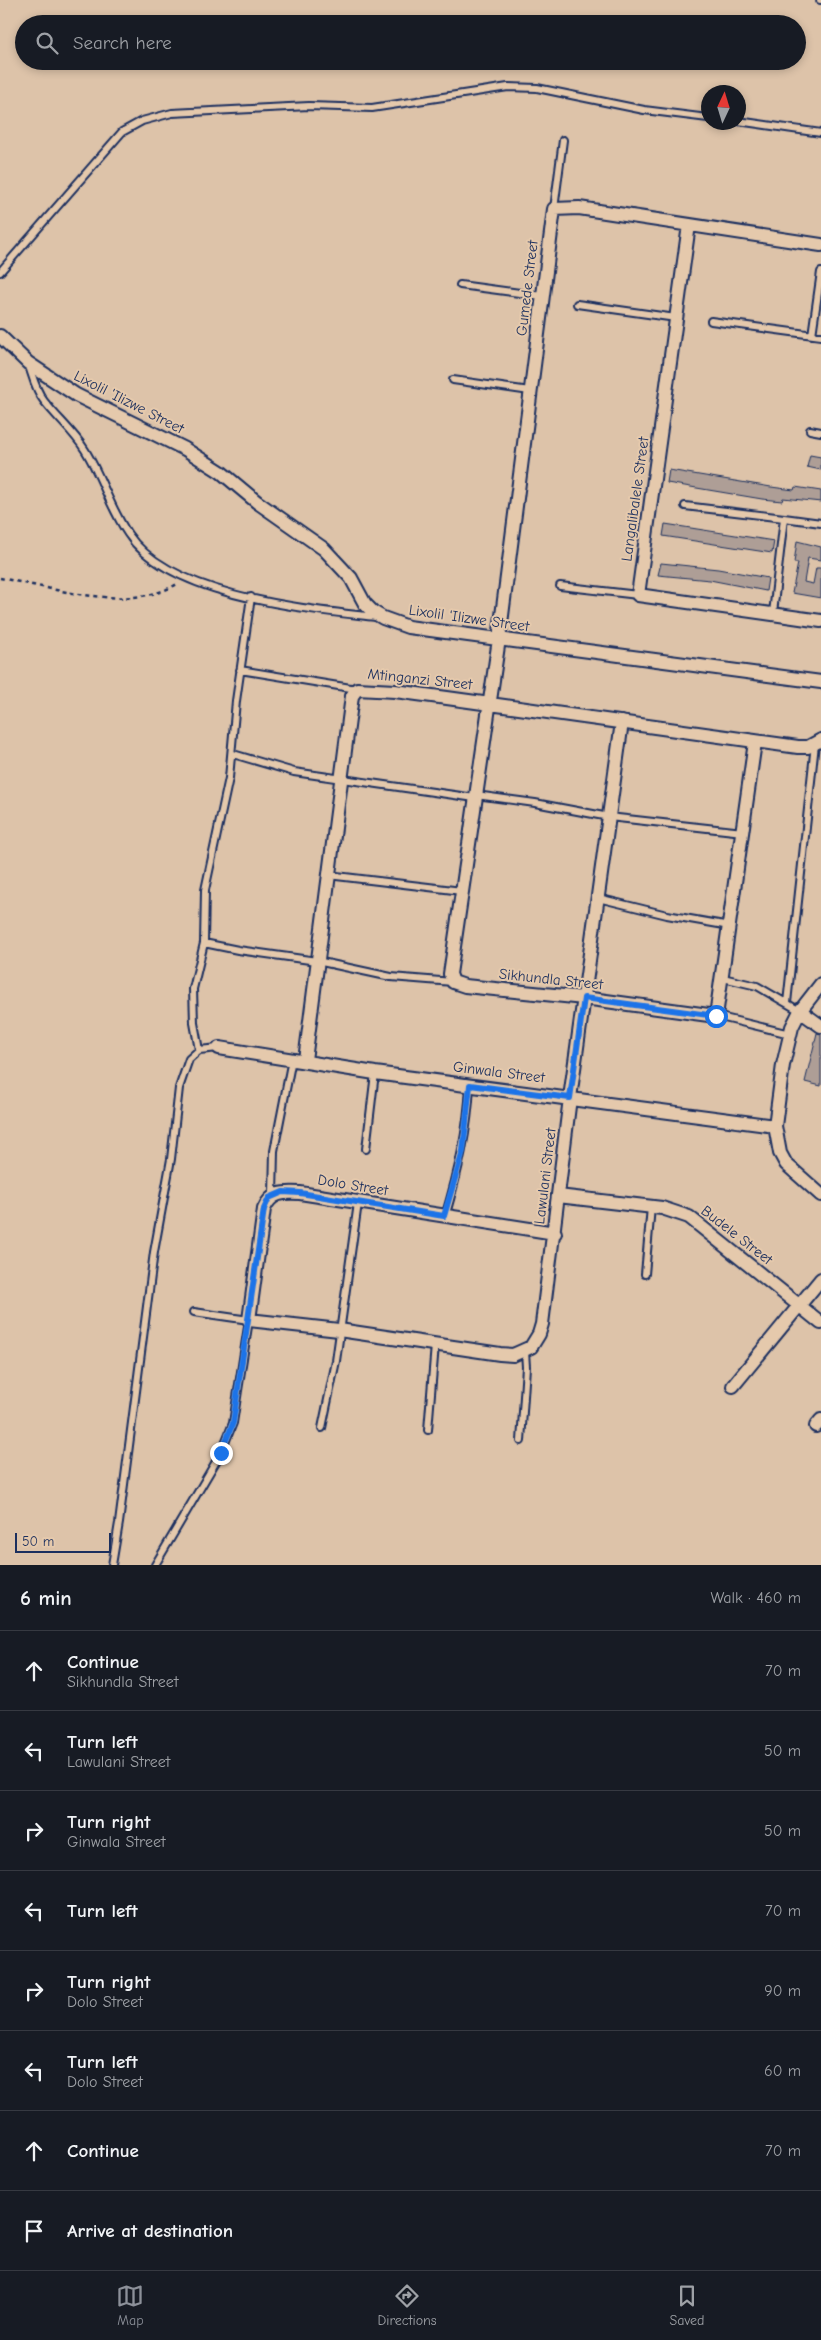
<!DOCTYPE html>
<meta charset="utf-8">
<style>
:root{--surface:#171b24;--page:#242831;--text:#f1f3f6;--muted:#9ea1a6;--line:#363941;--accent:#8c9099}
body{margin:0;font-family:"Comic Neue",sans-serif;background:var(--page);color:var(--text)}
.compass{position:absolute;left:701px;top:85px;width:45px;height:45px;border-radius:50%;background:var(--surface);box-shadow:0 2px 8px #0003;rotate:4deg}
.scale{position:absolute;left:15px;bottom:12px;width:96px;box-sizing:border-box;padding-left:5px;border:2px solid #1b2f5e;border-top:0;font-size:14px;line-height:18px;white-space:nowrap;color:#1b2f5e;-webkit-text-stroke:4px #e5c9ac;paint-order:stroke}
.stop{position:absolute;width:15px;height:15px;margin:-11px;border:4px solid #1a73e8;border-radius:50%;background:#fff}
.stop.end{background:#1a73e8;border-color:#fff;box-shadow:0 1px 5px #0008}
.list{margin:0;padding:0;list-style:none}
h2{display:flex;justify-content:space-between;align-items:center;height:65px;margin:0;padding:0 20px;font-size:21px}
h2 small{font-size:16px;font-weight:400;color:var(--muted)}
.list li{display:grid;grid-template-columns:32px 1fr auto;gap:15px;align-items:center;box-sizing:border-box;height:80px;padding:0 20px;border-top:1px solid var(--line)}
.list b{display:block;font-size:19px;white-space:nowrap}
.list p{margin:0;font-size:16px;white-space:nowrap;color:var(--muted)}
.list em{font-size:16px;font-style:normal;color:var(--muted)}
.icon{flex:none;width:28px;height:28px;fill:none;stroke:currentColor;stroke-width:2;stroke-linecap:round;stroke-linejoin:round}
.map{position:relative;flex:none;width:821px;height:1565px;overflow:hidden}
.search{position:absolute;background:var(--surface);box-shadow:0 2px 8px #0003;left:15px;right:15px;top:15px;height:55px;display:flex;align-items:center;gap:12px;box-sizing:border-box;padding:0 18px;border-radius:28px;color:var(--muted);font-size:19px}
.sheet{height:705px;background:var(--surface)}
nav{display:flex;justify-content:space-around;align-items:center;box-sizing:border-box;height:70px;border-top:1px solid var(--line);background:var(--surface);font-size:14px;color:var(--muted)}
nav a{display:grid;justify-items:center;gap:2px}
nav .on{color:var(--accent)}
.map>svg:first-child{display:block}
</style>
<div class="map">
<svg width="821" height="1565" viewBox="0 0 821 1565">
<rect width="100%" height="100%" fill="#ddc3a9"/>
<filter id="ink" filterUnits="userSpaceOnUse"><feTurbulence type="fractalNoise" baseFrequency=".02" numOctaves="2"/><feDisplacementMap in="SourceGraphic" scale="10" xChannelSelector="R" yChannelSelector="G"/><feConvolveMatrix kernelMatrix="1 2 1 2 8 2 1 2 1" color-interpolation-filters="sRGB"/></filter>
<g filter="url(#ink)">
<path fill="#ae9e96" stroke="#1b2f5e" d="M810,455l11,2v13l-14,-3z
M669,470l102,17 23,3 1,-3 26,4v11l-38,-4 -1,3 -20,-2 -95,-16z
M665,524l109,17 -2,12 -109,-17z
M797,541l24,6v13l-13,-2 -4,24 9,2 3,-16h5v30l-29,-5 6,-30h-4z
M661,563l57,6 50,9 -2,13 -56,-11 -52,-5z
M817,1033l4,1v52l-16,-4z"/>
<g fill="none" stroke-linecap="round" stroke-linejoin="round">
<g stroke="#1b2f5e" stroke-width="10">
<path id="service" d="M820,0h1
M738,121l83,12
M554,209l9,-69
M0,272l122,-140 20,-11 30,-8 137,-7 63,2 136,-21 29,1 107,22 64,8
M460,285l82,11
M577,304l99,14
M711,321l110,15
M812,335l9,-63
M29,366c4,12 7,25 15,35 13,17 30,31 41,49 17,27 25,58 43,84 42,63 178,75 248,83
M453,380l77,11
M810,430l11,2
M685,506l99,12
M560,586l78,9
M773,613l11,-95 37,5
M240,670l117,19
M233,754l61,18 181,26
M476,795l59,8 74,14 134,15
M328,875l134,16
M598,898l69,17 63,11
M204,943l34,7 79,11 74,16 62,5
M723,978l34,8 43,25
M787,1003l28,-259
M716,1016l74,18
M199,1050l-5,-27 -1,-34 11,-46 1,-53 24,-112 7,-77 15,-104
M366,1149l9,-76
M273,1195l1,-44 18,-92
M445,1217c13,-44 23,-86 25,-132
M645,1274l6,-67
M322,1428l14,-67 22,-158
M428,1430l7,-85
M521,1441l5,-74 -1,-16
M112,1565l7,-42 35,-271 17,-93 8,-71 10,-29 10,-9 20,-2
M155,1565l66,-112 12,-30 2,-13 14,-90 -55,-8"/>
</g>
<g stroke="#1b2f5e" stroke-width="16">
<path id="minor" d="M689,225l-51,370 183,26
M0,336l28,27 48,32 109,54 36,23 36,30 67,47 27,29 14,26 8,8 10,6 25,9 413,55
M755,742l-39,274 -132,-18 -119,-12 -12,-4 -3,-8 49,-335 55,-430 25,-1 242,37
M821,984l-21,27 -8,16 -9,38 -8,61 5,27 6,11 35,31
M800,1011l21,15
M219,1048l156,25 400,53
M305,1060l47,-364 5,-7 38,2 52,7 351,49h10l13,-7
M558,1196l104,12 27,9 132,106
M555,1233l-255,-40c-17,-1 -29,-1 -36,16l-15,111 90,10 161,24 13,1 18,-8 8,-13 3,-10 28,-226 52,-376
M733,1386l88,-107
M816,1426l5,-6"/>
</g>
<path stroke="#1b2f5e" stroke-width="2.5" stroke-dasharray="4 4" stroke-linecap="butt" d="M0,578c52,10 129,35 177,6"/>
<use href="#service" stroke="#e5c9ac" stroke-width="6"/>
<use href="#minor" stroke="#e5c9ac" stroke-width="12"/>
</g>
</g>
<g fill="none" stroke-linecap="round" stroke-linejoin="round" filter="url(#ink)">
<path stroke="#1a73e8" stroke-width="6" d="M221,1453l12,-30 31,-214 5,-11 14,-6 17,1 144,23 19,-65 7,-66 100,13 14,-100 132,18"/>
</g>
<g text-anchor="middle" dominant-baseline="central" stroke-width="4" stroke-linejoin="round" paint-order="stroke">
<g font-size="15" fill="#1b2f5e" stroke="#e5c9ac">
<text transform="translate(527 288) rotate(-83)">Gumede Street</text>
<text transform="translate(129 402) rotate(27)">Lixolil 'Ilizwe Street</text>
<text transform="translate(635 499) rotate(-82)">Langalibalele Street</text>
<text transform="translate(469 618) rotate(8)">Lixolil 'Ilizwe Street</text>
<text transform="translate(420 679) rotate(6)">Mtinganzi Street</text>
<text transform="translate(551 979) rotate(6)">Sikhundla Street</text>
<text transform="translate(499 1072) rotate(7)">Ginwala Street</text>
<text transform="translate(545 1176) rotate(-83)">Lawulani Street</text>
<text transform="translate(353 1185) rotate(9)">Dolo Street</text>
<text transform="translate(737 1235) rotate(38)">Budele Street</text>
</g>
</g>
</svg>
<svg class="compass" viewBox="-18 -18 36 36"><path d="M0-13l5 13h-10z" fill="#e53935"/><path d="M0 13l5-13h-10z" fill="#9ea1a6"/></svg>
<div class="scale">50 m</div>
<div class="stop" style="left:716px;top:1016px"></div>
<div class="stop end" style="left:221px;top:1453px"></div>
<div class="search"><svg class="icon" aria-label="search" viewBox="0 0 24 24"><circle cx="10" cy="10" r="6"/><path d="M15 15l6 6"/></svg>Search here</div>
</div>
<section class="sheet">
<h2>6 min<small>Walk · 460 m</small></h2>
<ul class="list">
<li><svg class="icon" aria-label="ahead" viewBox="0 0 24 24"><path d="M12 20V5M6 11l6-6 6 6"/></svg><div><b>Continue</b><p>Sikhundla Street</p></div><em>70 m</em></li>
<li><svg class="icon" aria-label="left" viewBox="0 0 24 24"><path d="M17 20v-9H6M10 6l-5 5 5 5"/></svg><div><b>Turn left</b><p>Lawulani Street</p></div><em>50 m</em></li>
<li><svg class="icon" aria-label="right" viewBox="0 0 24 24"><path d="M7 20v-9h11M14 6l5 5-5 5"/></svg><div><b>Turn right</b><p>Ginwala Street</p></div><em>50 m</em></li>
<li><svg class="icon" aria-label="left" viewBox="0 0 24 24"><path d="M17 20v-9H6M10 6l-5 5 5 5"/></svg><div><b>Turn left</b></div><em>70 m</em></li>
<li><svg class="icon" aria-label="right" viewBox="0 0 24 24"><path d="M7 20v-9h11M14 6l5 5-5 5"/></svg><div><b>Turn right</b><p>Dolo Street</p></div><em>90 m</em></li>
<li><svg class="icon" aria-label="left" viewBox="0 0 24 24"><path d="M17 20v-9H6M10 6l-5 5 5 5"/></svg><div><b>Turn left</b><p>Dolo Street</p></div><em>60 m</em></li>
<li><svg class="icon" aria-label="ahead" viewBox="0 0 24 24"><path d="M12 20V5M6 11l6-6 6 6"/></svg><div><b>Continue</b></div><em>70 m</em></li>
<li><svg class="icon" aria-label="arrive" viewBox="0 0 24 24"><path d="M6 21V4h12l-3 4 3 4H6"/></svg><div><b>Arrive at destination</b></div></li>
</ul>
</section>
<nav>
<a class="on"><svg class="icon" aria-label="map" viewBox="0 0 24 24"><path d="M3 6l6-2 6 2 6-2v14l-6 2-6-2-6 2zM9 4v14M15 6v14"/></svg>Map</a>
<a><svg class="icon" aria-label="directions" viewBox="0 0 24 24"><path d="M12 3l9 9-9 9-9-9zM9 14v-3h6M13 9l2 2-2 2"/></svg>Directions</a>
<a><svg class="icon" aria-label="saved" viewBox="0 0 24 24"><path d="M7 4h10v16l-5-4-5 4z"/></svg>Saved</a>
</nav>
